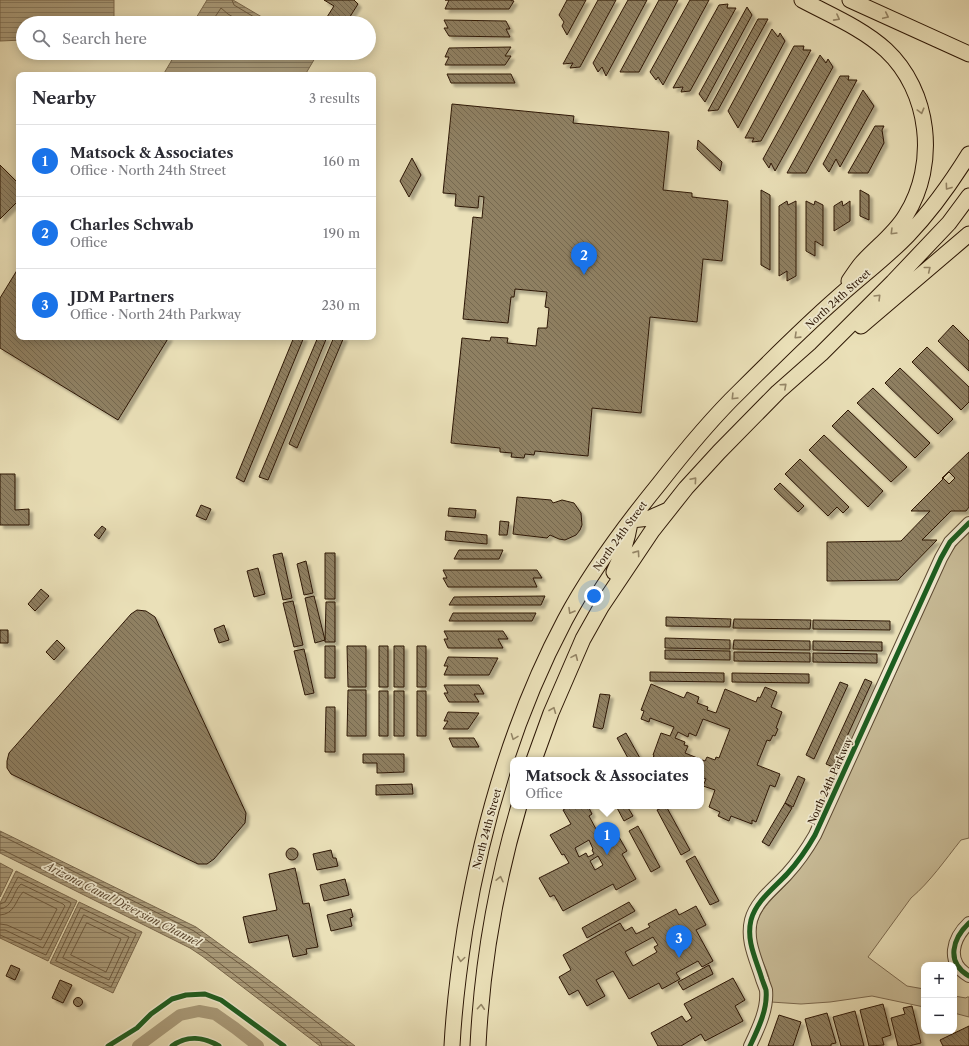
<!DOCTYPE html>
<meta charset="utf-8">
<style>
:root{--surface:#fff;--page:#f7f7f7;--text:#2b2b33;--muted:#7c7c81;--line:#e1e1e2;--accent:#1a73e8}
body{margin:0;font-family:"Libre Caslon Text",serif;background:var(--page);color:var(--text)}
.controls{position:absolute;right:12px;bottom:12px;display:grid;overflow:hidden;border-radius:8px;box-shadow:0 2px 10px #0003}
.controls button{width:36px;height:36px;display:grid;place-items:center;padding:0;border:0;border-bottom:1px solid var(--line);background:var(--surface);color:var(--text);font:20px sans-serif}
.you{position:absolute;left:594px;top:596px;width:14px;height:14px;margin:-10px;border:3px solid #fff;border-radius:50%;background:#1a73e8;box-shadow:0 0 0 6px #1a73e833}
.badge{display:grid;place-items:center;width:26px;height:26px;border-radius:50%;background:var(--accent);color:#fff;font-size:13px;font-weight:700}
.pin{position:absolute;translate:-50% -33px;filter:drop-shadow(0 1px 2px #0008)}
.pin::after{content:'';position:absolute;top:21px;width:14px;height:12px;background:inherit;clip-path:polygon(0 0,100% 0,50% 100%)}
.popup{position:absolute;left:510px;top:757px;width:194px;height:52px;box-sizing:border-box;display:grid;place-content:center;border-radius:8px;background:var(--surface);filter:drop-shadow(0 1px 3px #0005);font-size:13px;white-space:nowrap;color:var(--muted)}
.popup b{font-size:15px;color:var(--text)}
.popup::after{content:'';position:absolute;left:50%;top:100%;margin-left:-8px;border:8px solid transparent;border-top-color:var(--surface)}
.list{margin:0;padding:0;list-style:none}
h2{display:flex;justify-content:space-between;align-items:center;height:52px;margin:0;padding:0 16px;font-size:17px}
h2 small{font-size:13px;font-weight:400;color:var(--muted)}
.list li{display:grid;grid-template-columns:26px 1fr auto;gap:12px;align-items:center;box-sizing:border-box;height:72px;padding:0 16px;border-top:1px solid var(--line)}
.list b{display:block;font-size:15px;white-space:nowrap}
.list p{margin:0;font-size:13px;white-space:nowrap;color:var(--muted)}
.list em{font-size:13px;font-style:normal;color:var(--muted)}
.icon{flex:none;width:22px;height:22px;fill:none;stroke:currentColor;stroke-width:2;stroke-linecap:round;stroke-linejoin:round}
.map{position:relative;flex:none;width:969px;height:1046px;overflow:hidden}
.search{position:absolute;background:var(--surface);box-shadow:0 2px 10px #0003;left:16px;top:16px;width:360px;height:44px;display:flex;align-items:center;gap:10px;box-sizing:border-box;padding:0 14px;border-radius:22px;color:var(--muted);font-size:15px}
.panel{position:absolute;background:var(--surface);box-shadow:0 2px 10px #0003;left:16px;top:72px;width:360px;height:268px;border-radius:8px}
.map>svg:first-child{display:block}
</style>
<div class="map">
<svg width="969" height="1046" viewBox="0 0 969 1046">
<defs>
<pattern id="water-rules" width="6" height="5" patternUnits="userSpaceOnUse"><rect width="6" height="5" fill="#aa9c7b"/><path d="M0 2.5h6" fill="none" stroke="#8b7e63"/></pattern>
<pattern id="building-back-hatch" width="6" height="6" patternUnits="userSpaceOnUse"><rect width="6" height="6" fill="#8f8062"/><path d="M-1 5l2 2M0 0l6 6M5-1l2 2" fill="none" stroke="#75684f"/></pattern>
<filter id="shadow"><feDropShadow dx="3.5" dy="3.5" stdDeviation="1" flood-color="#0004"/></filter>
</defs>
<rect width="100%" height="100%" fill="#eae0b8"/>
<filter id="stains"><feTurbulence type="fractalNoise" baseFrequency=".005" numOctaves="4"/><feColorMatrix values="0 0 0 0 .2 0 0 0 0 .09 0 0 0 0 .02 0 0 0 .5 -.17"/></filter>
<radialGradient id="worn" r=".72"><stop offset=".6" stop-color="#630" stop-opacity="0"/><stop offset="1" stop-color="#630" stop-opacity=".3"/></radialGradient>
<path fill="#cabe9a" stroke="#7c6a50" d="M969,533v305l-8,2c-16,20 -31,42 -50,58l-43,59 39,29 17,3v18l-52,-11 -42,6 -29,2 -30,-2c-1,-7 0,-16 -2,-24 -4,-15 -14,-26 -14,-43 1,-28 22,-38 37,-57 11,-13 19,-27 28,-40l77,-168 49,-111 12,-16z
M954,996l12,2 1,-1h2v20l-15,-4z"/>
<path fill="url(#water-rules)" stroke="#78674c" d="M0,0h114v23h-91v17l-23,1z
M207,0h26l39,23h-79z
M176,53h142l-13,22h-142z
M0,831l196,96 54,39 105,80h-35l-118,-90 -12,-8 -190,-95z
M0,863l13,7 -13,27z
M16,871l61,30 -29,60 -48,-23v-35z
M79,902l63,30 -29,61 -63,-30z"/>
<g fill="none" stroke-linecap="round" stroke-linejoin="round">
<path stroke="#6c5a40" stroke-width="1" d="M232,0l2,5 30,18
M211,23l10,-15 7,6 15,9
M0,835l194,96 53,38 101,77
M0,850h3l171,85 31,17 115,89 2,5
M0,904l5,-2 13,-25 52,25 1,2 -25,51 -46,-20
M81,908l55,26 -25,53 -55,-26z
M0,909c13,-1 13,-18 21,-25l42,20 2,2 -22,42 -38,-18h-5
M0,915c15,-1 15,-14 23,-23l34,17 -16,31 -34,-15 -7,-1
M84,915l45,22 -20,43 -46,-22z
M87,923l34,16 -15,33 -35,-17z"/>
<path stroke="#aa9c7b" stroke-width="12" d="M138,1046l42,-31 19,-4 16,3 20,14 23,18"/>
</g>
<path fill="url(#building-back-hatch)" stroke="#2d1705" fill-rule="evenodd" filter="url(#shadow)" d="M324,0h30l4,4 -12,19h-8l-11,-6 7,-11z
M445,0h65l4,1 -5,8h-64l4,-9z
M567,0h19l-19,35 -5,-9 2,-4 -5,-7z
M598,0h18l-36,67 -10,1 3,-5 -10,1z
M628,0h19l-41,76 -4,-9 -4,5 -5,-9z
M659,0h19l-39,72h-19z
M690,0h19l-46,85 -5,-8 -2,3 -6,-8z
M728,4l-1,4h9l-46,83 -9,1 2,-5 -10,1 46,-83z
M747,7l5,8 -47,87 -6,-8z
M758,19h10l-50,91 -10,1z
M444,20l62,1 4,8h-4l4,8 -61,-1 -5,-8h4z
M772,29l6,8 2,-4 5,8 -47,87 -10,-17z
M794,46h10l-1,4h8l-50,91 -9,1 2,-4h-9z
M511,47l-6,9h6l-6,9h-60l4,-8h-4l4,-9z
M820,55l6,8 2,-4 5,8 -58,104 -4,-8 -2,5 -6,-9z
M447,74h64l4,9h-64z
M840,76h9l-1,4h9l-51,93h-19z
M863,90l11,16 -34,61 -4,-8 -7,13 -6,-8z
M452,104l122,12 -1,7 96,9 -6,58 29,3v4l36,4 -6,60 -19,-2 -6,63 -47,-5 -9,96 -49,-5 -4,48 -53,-5 -1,4 -9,-1 -1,4 -13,-1 1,-4 -12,-1v-4l-49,-5 11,-105 28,3 1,-4 17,1 -1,5 29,3 2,-18h9l2,-20 -4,-1 2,-15 -32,-3 -1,8h-3l-3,26 -45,-4 10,-102 9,1 2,-21 -5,-1 -1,12 -23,-2 1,-12 -13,-1z
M875,126h9l-2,4 2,13 -16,30h-20z
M698,140l24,22 -2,9 -23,-22z
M412,158l9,17 -12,22 -9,-16z
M0,165l19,19v16l-19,19z
M761,190l9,5v75l-9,-5z
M860,190l9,5v25l-9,-4z
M787,201l1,4 8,-4v75l-9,5v-10l-8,5v-70z
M806,201l8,4 1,-4 8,4v41l-8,-5v15l-9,-5z
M842,201l1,5 7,-5v20l-16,10v-25z
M19,267v70h150l-51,83 -118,-72v-50z
M953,325l16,16v30l-31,-30z
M294,337h10l-60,145 -8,-4z
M318,337h9l-59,143 -9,-3z
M334,337h10l-47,111 -8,-4z
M927,347l42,40v15l-8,8 -49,-48z
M900,368l53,51 -15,15 -53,-51z
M873,388l57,55 -15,15 -58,-55z
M848,410l59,57 -16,15 -59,-56z
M824,435l59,56 -15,16 -59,-57z
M969,452v55l-3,4h-15l-29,29h15l-39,40 -71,1v-39l74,-1 29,-30h-19l32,-32 -1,-1zM949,472l6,6 -6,6 -6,-6z
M800,459l49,48 -6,6 -6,-6 -9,9 -43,-42z
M0,474h15v36l14,-1v16h-29z
M780,483l24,23 -6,6 -24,-23z
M517,497l34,3 2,3 9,-3 12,3 7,10 1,12 -2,5 -4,5 -11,5 -6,-1 -9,-4 -3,3 -34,-4z
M201,505l10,4 -5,11 -10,-4z
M449,508l27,2 -1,8 -27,-2z
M500,521l9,1 -2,13h-8z
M102,526l4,3 -7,10 -5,-4z
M446,531l41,4v9l-42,-4z
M459,550h44l-4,9h-45z
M282,553l10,45 -9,2 -10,-45z
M325,553h10v46h-10z
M306,561l7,32 -9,2 -7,-31z
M258,568l7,26 -11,3 -7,-26z
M443,570h94l5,8h-9l4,9h-89l-5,-9h4z
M41,589l8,7 -14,15 -7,-7z
M314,596l11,44 -10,3 -10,-45z
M545,596l-4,9h-92l5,-8z
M293,601l10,44 -9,2 -11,-44z
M326,602h9v40h-10z
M137,610l9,1 9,6 91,196 -1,10 -31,36 -7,5h-9l-187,-90 -4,-6v-7l2,-8 122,-139z
M453,613h83l-4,8h-83z
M666,617l65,2 -1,8 -64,-1z
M734,619l77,1 -1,9 -77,-1z
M813,620l77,1v9l-77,-1z
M224,625l5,15 -10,3 -5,-14z
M0,630h8v13h-8z
M444,631h59l5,8h-10l5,9h-55l-4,-9h4z
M665,638l65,2v9l-65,-1z
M57,640l8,8 -11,12 -8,-8z
M734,640l76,1v9l-77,-1z
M813,641l69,1v9l-69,-1z
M325,646h10v32h-10z
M347,646h19v41h-18z
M379,646h9v41h-9z
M394,646h10v41h-10z
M417,646h9v41h-9z
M304,649l10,44 -9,2 -11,-44z
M665,650l65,1v9l-65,-1z
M734,652l76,1v9l-76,-1z
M813,653l64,1v9l-64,-1z
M448,657l50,1 -9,17h-45l4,-9h-4z
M650,672l74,1v9l-74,-1z
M732,673l77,1v9l-77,-1z
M865,679l7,3 -39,85 -7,-3z
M840,682l8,3 -34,74 -8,-4z
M651,684l33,14 3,-6 12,5 -2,6 11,4 -1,3 9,3 9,-24 31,13 2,-5 2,1 5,-11 12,5 -6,15 11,5 -6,16 2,1 -3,7 -2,-1 -3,6 -3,-1 -10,25 23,9 -5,13 -5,-2 -14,37 -4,-2v4l-21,-8 -2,5 -11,-5 2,-4 -11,-5 6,-17 -12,-4 3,-7 -5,-2v-17h-45l-3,-2 1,-3h-1l8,-22 9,3 4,-9 -24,-9 -1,4 -8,-3 3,-8 -3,-1zM703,719l27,10 -11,29 -3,-1 -1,3 -8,-3 -2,4 -20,-8 3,-7 -4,-1 1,-3 -10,-4 3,-6 10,5 1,-4 7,3z
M444,685h35l5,9h-10l5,8h-30l-5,-9h4z
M348,690h18v46h-19z
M379,691h9v45h-9z
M394,691h10v45h-10z
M417,691h9v45h-9z
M600,694l10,1 -7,33 -1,1 -9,-2z
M326,707h9v45h-10z
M448,712l31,1 -11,16h-25l5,-8h-4z
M626,733l15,27h-12l-12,-22z
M449,738h25l5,9h-26z
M363,754h41v18l-27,1v-10h-14z
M798,776l7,3 -12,28 -8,-4z
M412,784l1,10 -37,1v-10z
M785,803l7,5 -23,38 -7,-4z
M570,806h18l4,8 -3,2 15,28 15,-7 8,14 -5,3 14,25 -20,11 -3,-6 -50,27 -9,-16 -4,2 -11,-19 30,-15 -5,-9 -2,1 -12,-20 21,-11 -8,-14zM589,840l4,9 -1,1 2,4 -6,3 -2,-4 -7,4 -4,-9zM598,856l5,9 -8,5 -5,-9z
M616,806h11l6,10 -9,5z
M665,806h1l24,44 -9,5 -24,-45z
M638,826l22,41 -9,5 -22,-41z
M286 854a6 6 0 1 1 12 0a6 6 0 1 1-12 0Z
M331,850l2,8h3l2,8 -21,4 -4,-16z
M695,856l24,45 -9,4 -24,-44z
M295,868l8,36 6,-1 9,44 -12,2 1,5 -14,3 -5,-22 -39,8 -6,-26 34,-7 -8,-36z
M345,879l4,16 -25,6 -4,-16z
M629,902l6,9 -48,27 -5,-10z
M696,906l10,19 -10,5 17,31 -11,6 -4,-6 -22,12 4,6 -18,10 -3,-6 -30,16 -16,-28 -17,9 9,16 -18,10 -9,-16 -9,5 -10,-18 12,-7 -8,-15 57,-32 5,8 7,-4 4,7 14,-7 -2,-3 28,-15 3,6zM653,937l5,8 -4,2 3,5 -24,14 -8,-14z
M351,909l2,8 -3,1 2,8 -21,5 -4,-16z
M11,965l9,4 -5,11 -9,-4z
M709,965l4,9 -30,16 -5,-8z
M733,978l12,22 -10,6 8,15 -38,20 -4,-7 -20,12h-23l-7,-13 31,-17 4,6 6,-4 -8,-14z
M60,980l12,5 -9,18 -11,-5z
M73.5 1002a4.5 4.5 0 1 1 9 0a4.5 4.5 0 1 1-9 0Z
M883,1004l8,31 -9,3 2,7 -15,1 -9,-36z
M912,1006l9,37 -12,3h-11l-7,-28 14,-4 -2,-6z
M855,1011l9,35h-23l-8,-29z
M827,1013l9,30 -5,1v2h-19l-7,-27z
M779,1015l22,7 -8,24h-25z
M969,1026v20h-26l-3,-6z"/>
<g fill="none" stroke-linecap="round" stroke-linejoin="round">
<g stroke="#5c4932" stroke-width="14">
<path id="minor" d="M969,923c-16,15 -24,39 0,53
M750,1046c8,-17 18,-37 16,-56 -1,-3 -3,-8 -4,-11 -6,-20 -16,-38 -11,-59 5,-19 23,-32 36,-46 11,-12 20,-25 28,-39l126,-277 9,-16 19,-19"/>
</g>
<g stroke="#2d1705" stroke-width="17">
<path id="major" d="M802,0c28,15 60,28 84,50 44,41 52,114 20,165 -11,19 -30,32 -45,49 -4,5 -8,11 -12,17
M850,0l119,54
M861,326l108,-92
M631,520l19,-2 18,-8
M614,572c8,-16 13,-31 16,-49
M534,760l17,-47 32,-74 18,-32 51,-76 34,-43 33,-36 59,-60 43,-38 72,-72 56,-59 20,-27
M452,1046c2,-39 7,-78 13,-117 18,-107 49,-213 100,-309 26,-49 59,-93 94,-136 25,-32 51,-64 81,-93 31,-31 63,-63 96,-92 24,-22 50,-41 72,-64 24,-25 43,-52 61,-81
M478,1046c4,-81 18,-162 41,-240"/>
</g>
<use href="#minor" stroke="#f1ebd1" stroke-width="12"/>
<use href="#major" stroke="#eae0b8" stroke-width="15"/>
<g stroke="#f1ebd1" stroke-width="8">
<path id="cycleway" d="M969,923c-16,15 -24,39 0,53
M108,1046l29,-18 14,-14 21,-15 14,-4 19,-1 16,6 63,46
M172,1046c15,-11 32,-9 47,0
M750,1046c8,-17 18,-37 16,-56 -1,-3 -3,-8 -4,-11 -6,-20 -16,-38 -11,-59 5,-19 23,-32 36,-46 11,-12 20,-25 28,-39l126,-277 9,-16 19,-19"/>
</g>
<use href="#cycleway" stroke="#1b5e20" stroke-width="5"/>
</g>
<defs><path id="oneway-chevron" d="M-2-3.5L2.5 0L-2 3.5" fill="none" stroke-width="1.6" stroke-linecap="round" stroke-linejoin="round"/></defs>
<g stroke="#958667">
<use href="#oneway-chevron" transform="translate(886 16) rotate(25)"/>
<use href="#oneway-chevron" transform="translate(837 18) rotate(28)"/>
<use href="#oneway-chevron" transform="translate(921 111) rotate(75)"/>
<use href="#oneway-chevron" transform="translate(948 187) rotate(126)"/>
<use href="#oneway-chevron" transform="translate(893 232) rotate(135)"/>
<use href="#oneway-chevron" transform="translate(928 269) rotate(-39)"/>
<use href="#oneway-chevron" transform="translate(878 297) rotate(-45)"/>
<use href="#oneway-chevron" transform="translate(797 336) rotate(136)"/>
<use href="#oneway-chevron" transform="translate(784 386) rotate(-42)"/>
<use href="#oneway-chevron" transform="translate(734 397) rotate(134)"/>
<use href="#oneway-chevron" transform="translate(694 480) rotate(-49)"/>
<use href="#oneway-chevron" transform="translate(637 553) rotate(-55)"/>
<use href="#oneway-chevron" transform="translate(571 611) rotate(120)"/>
<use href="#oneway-chevron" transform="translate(575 657) rotate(-66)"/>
<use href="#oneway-chevron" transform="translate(553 710) rotate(-68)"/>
<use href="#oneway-chevron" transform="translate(514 737) rotate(111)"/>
<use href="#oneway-chevron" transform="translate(500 879) rotate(-77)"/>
<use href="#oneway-chevron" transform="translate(461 959) rotate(98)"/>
<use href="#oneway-chevron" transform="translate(481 1007) rotate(-86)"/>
</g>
<g text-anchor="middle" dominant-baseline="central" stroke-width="3.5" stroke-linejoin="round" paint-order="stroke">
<g font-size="10" fill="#2d1705" stroke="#f1ebd1">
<text transform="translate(838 299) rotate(-42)">North 24th Street</text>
<text transform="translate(620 536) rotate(-54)">North 24th Street</text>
<text transform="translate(830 781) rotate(-66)">North 24th Parkway</text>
<text transform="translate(487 829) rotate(-75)">North 24th Street</text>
</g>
<g font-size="11" font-style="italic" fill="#5f4c34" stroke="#f1ebd1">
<text transform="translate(123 904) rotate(27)">Arizona Canal Diversion Channel</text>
</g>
</g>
<rect width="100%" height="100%" filter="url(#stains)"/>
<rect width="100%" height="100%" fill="url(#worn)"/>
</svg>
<div class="controls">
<button>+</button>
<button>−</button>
</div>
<div class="you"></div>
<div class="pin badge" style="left:607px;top:855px">1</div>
<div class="popup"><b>Matsock &amp; Associates</b>Office</div>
<div class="pin badge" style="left:584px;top:275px">2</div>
<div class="pin badge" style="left:679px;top:958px">3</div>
<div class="search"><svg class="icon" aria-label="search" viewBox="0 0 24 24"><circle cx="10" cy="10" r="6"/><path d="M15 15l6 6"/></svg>Search here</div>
<section class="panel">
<h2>Nearby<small>3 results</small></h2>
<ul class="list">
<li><span class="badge">1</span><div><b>Matsock &amp; Associates</b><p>Office · North 24th Street</p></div><em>160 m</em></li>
<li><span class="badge">2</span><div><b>Charles Schwab</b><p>Office</p></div><em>190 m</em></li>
<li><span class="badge">3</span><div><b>JDM Partners</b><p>Office · North 24th Parkway</p></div><em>230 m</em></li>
</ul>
</section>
</div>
